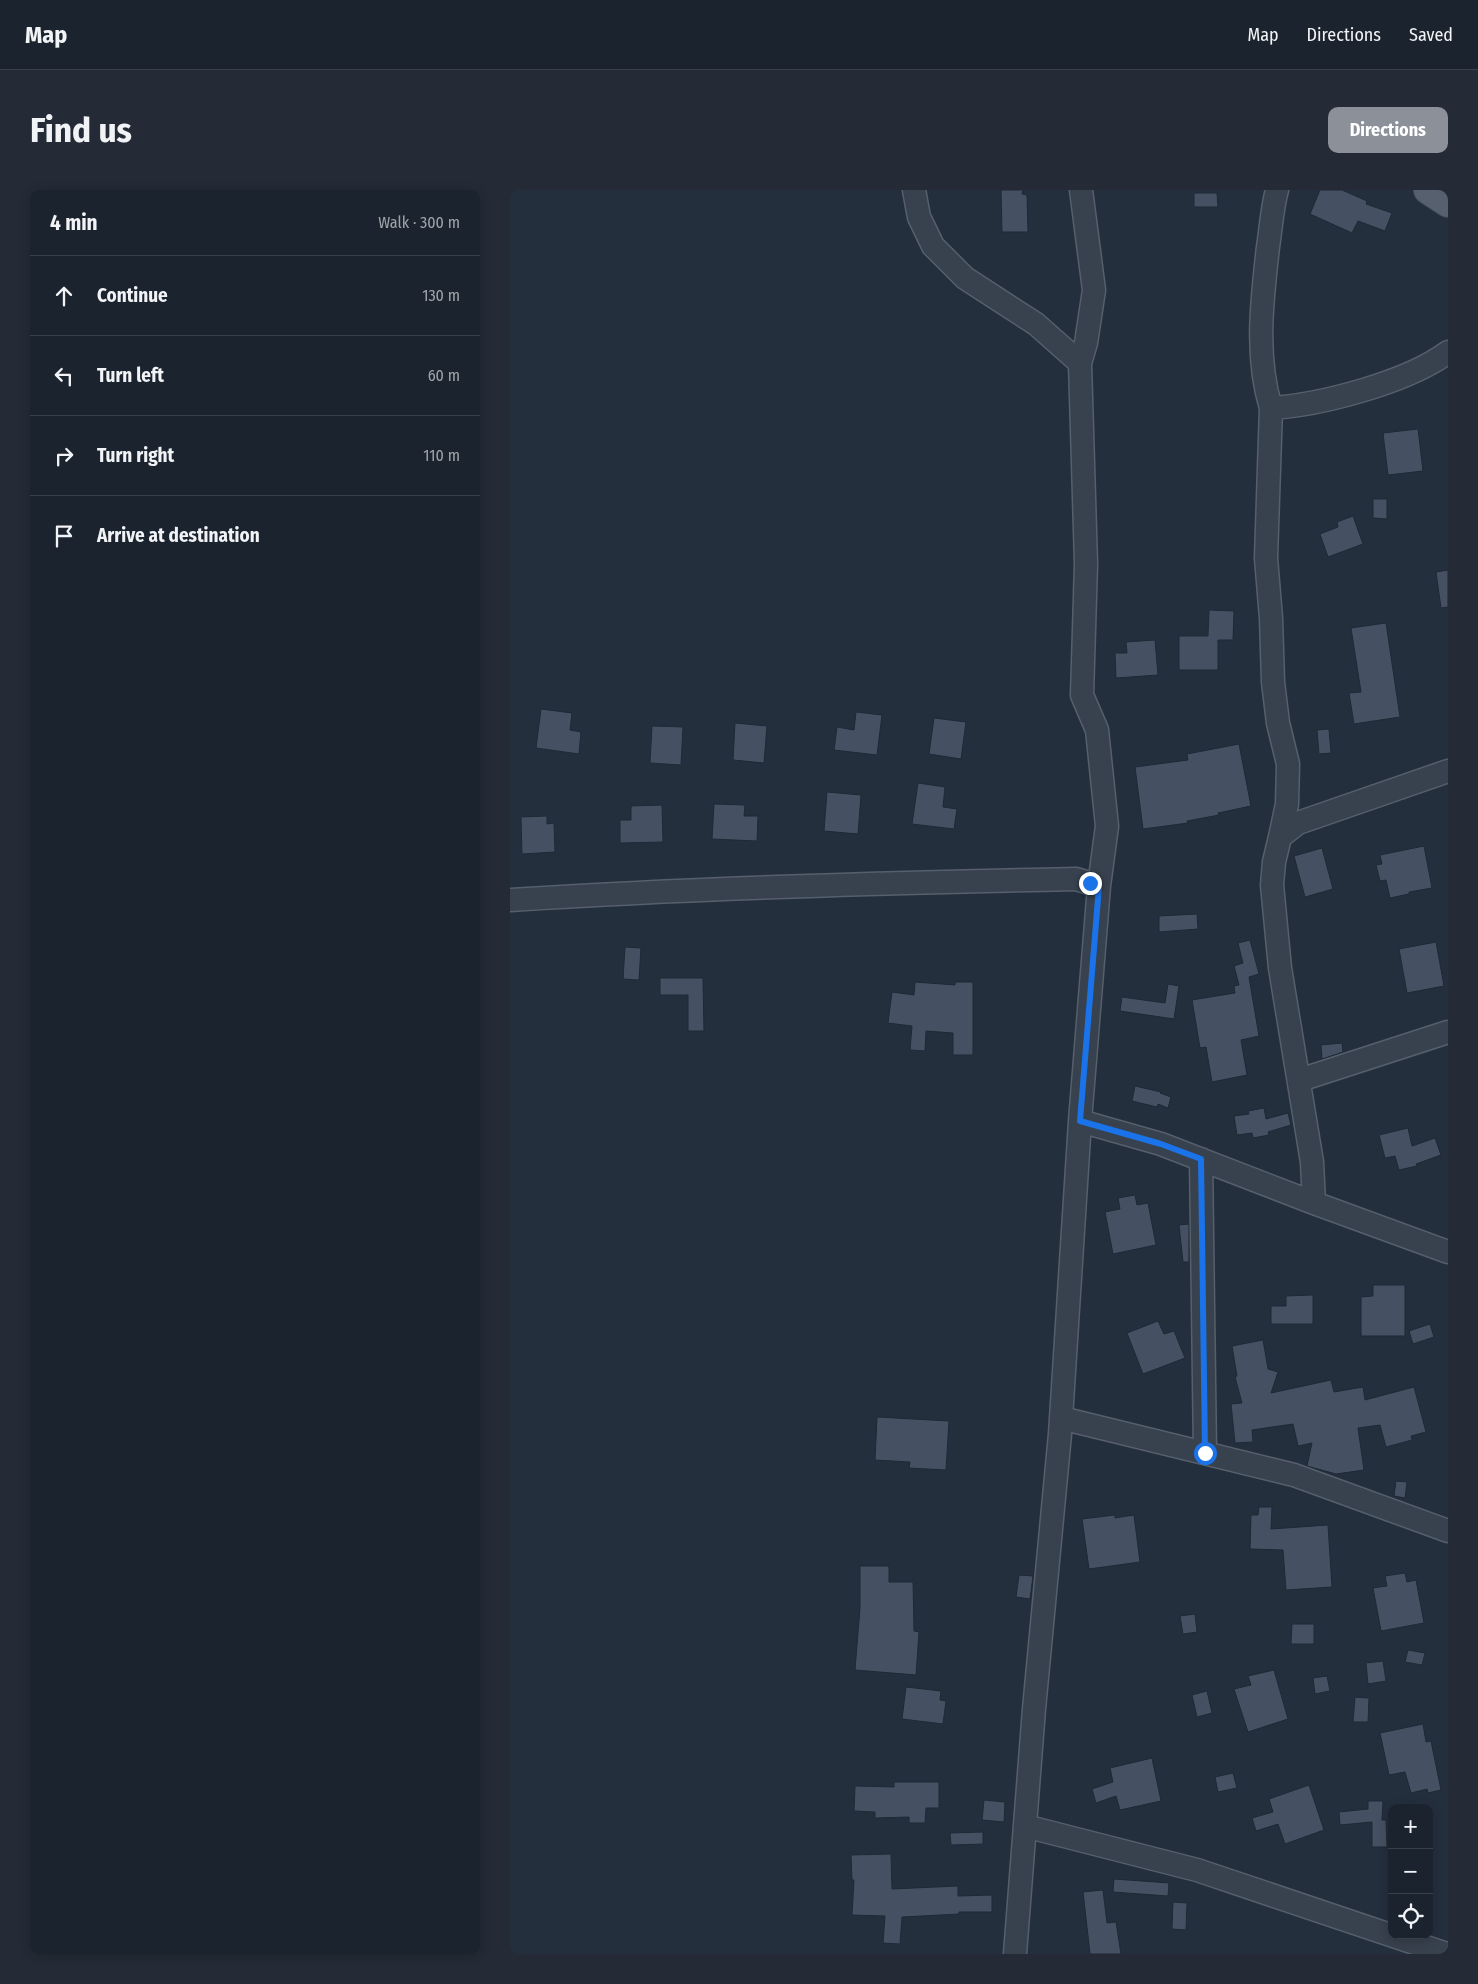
<!DOCTYPE html>
<meta charset="utf-8">
<style>
:root{--surface:#1b232e;--page:#242b36;--text:#f1f3f6;--muted:#a0a4aa;--line:#39404a;--accent:#8c9099}
body{margin:0;font-family:"Fira Sans Condensed",sans-serif;background:var(--page);color:var(--text)}
.controls{position:absolute;right:15px;bottom:15px;display:grid;overflow:hidden;border-radius:10px;box-shadow:0 2px 12px #0003}
.controls button{width:45px;height:45px;display:grid;place-items:center;padding:0;border:0;border-bottom:1px solid var(--line);background:var(--surface);color:var(--text);font:25px sans-serif}
.stop{position:absolute;width:15px;height:15px;margin:-11px;border:4px solid #1a73e8;border-radius:50%;background:#fff}
.stop.end{background:#1a73e8;border-color:#fff;box-shadow:0 1px 5px #0008}
.list{margin:0;padding:0;list-style:none}
h2{display:flex;justify-content:space-between;align-items:center;height:65px;margin:0;padding:0 20px;font-size:21px}
h2 small{font-size:16px;font-weight:400;color:var(--muted)}
.list li{display:grid;grid-template-columns:32px 1fr auto;gap:15px;align-items:center;box-sizing:border-box;height:80px;padding:0 20px;border-top:1px solid var(--line)}
.list b{display:block;font-size:19px;white-space:nowrap}
.list em{font-size:16px;font-style:normal;color:var(--muted)}
.icon{flex:none;width:28px;height:28px;fill:none;stroke:currentColor;stroke-width:2;stroke-linecap:round;stroke-linejoin:round}
.map{position:relative;flex:none;width:938px;height:1764px;overflow:hidden;border-radius:10px}
header{display:flex;align-items:center;gap:30px;box-sizing:border-box;height:70px;padding:0 25px;background:var(--surface);border-bottom:1px solid var(--line)}
header strong{font-size:24px}
nav{display:flex;gap:28px;margin-inline-start:auto;font-size:18px}
.intro{display:flex;align-items:center;justify-content:space-between;box-sizing:border-box;height:120px;padding:0 30px}
h1{margin:0;font-size:35px}
.button{padding:12px 22px;border-radius:10px;background:var(--accent);color:#fff;font-size:18px;font-weight:700}
main{display:flex;gap:30px;padding:0 30px}
aside{flex:1;background:var(--surface);border-radius:10px;box-shadow:0 2px 12px #0003}
.map>svg:first-child{display:block}
</style>
<header>
<strong>Map</strong>
<nav><a>Map</a><a>Directions</a><a>Saved</a></nav>
</header>
<div class="intro"><h1>Find us</h1><a class="button">Directions</a></div>
<main>
<aside>
<h2>4 min<small>Walk · 300 m</small></h2>
<ul class="list">
<li><svg class="icon" aria-label="ahead" viewBox="0 0 24 24"><path d="M12 20V5M6 11l6-6 6 6"/></svg><div><b>Continue</b></div><em>130 m</em></li>
<li><svg class="icon" aria-label="left" viewBox="0 0 24 24"><path d="M17 20v-9H6M10 6l-5 5 5 5"/></svg><div><b>Turn left</b></div><em>60 m</em></li>
<li><svg class="icon" aria-label="right" viewBox="0 0 24 24"><path d="M7 20v-9h11M14 6l5 5-5 5"/></svg><div><b>Turn right</b></div><em>110 m</em></li>
<li><svg class="icon" aria-label="arrive" viewBox="0 0 24 24"><path d="M6 21V4h12l-3 4 3 4H6"/></svg><div><b>Arrive at destination</b></div></li>
</ul>
</aside>
<div class="map">
<svg width="938" height="1764" viewBox="0 0 938 1764">
<rect width="100%" height="100%" fill="#242f3e"/>
<path fill="#455162" stroke="#1f2835" d="M491,0h22l-1,4 5,1 1,37h-26z
M810,0h22l25,11 -1,3 26,9 -7,18 -27,-10 -6,12 -42,-19z
M684,3h23l1,14h-24z
M908,239l5,42 -35,4 -5,-42z
M863,309h14v20l-14,-1z
M843,326l10,28 -35,13 -8,-23 18,-7 -1,-5z
M938,380v37l-7,1 -5,-36z
M699,420l25,1 -1,29h-15v30h-39v-34h29z
M876,433l14,94 -46,7 -5,-31 12,-1 -10,-64z
M645,450l3,35 -42,3 -1,-25h12l-1,-11z
M31,519l31,4 -2,17 11,2 -2,22 -43,-6z
M346,522l26,3 -5,40 -43,-5 3,-23 17,3z
M424,528l32,4 -5,37 -32,-5z
M225,533l32,3 -3,37 -31,-3z
M142,536l31,1 -2,38 -31,-2z
M819,539l2,24 -12,1 -2,-24z
M729,554l12,62 -33,7 1,2 -32,6 1,2 -45,6 -8,-62 53,-7 -1,-6z
M408,593l27,4 -2,20 14,2 -3,20 -42,-5z
M317,602l34,3 -3,39 -34,-3z
M204,614l31,1 -1,11h14l-1,25 -45,-2z
M152,615l1,37 -43,1v-23h11v-14z
M37,626v8l7,-1 1,29 -33,2 -1,-37z
M914,656l8,42 -23,4v2l-19,4 -4,-18 -6,1 -4,-16 6,-1 -2,-9z
M812,658l11,41 -28,8 -11,-41z
M687,724l1,15 -39,3v-16z
M740,750l9,34 -10,3 10,59 -18,4 6,35 -35,7 -6,-35 -6,1 -8,-48 43,-7 -1,-7 5,-1 -5,-19 9,-3 -5,-20z
M926,752l8,44 -37,7 -8,-44z
M115,757l16,1 -2,32 -16,-1z
M150,788h43l1,53h-16v-36h-28z
M405,792l40,3v-3h18v73h-20v-22l-27,-2 -1,20 -15,-1 2,-24 -24,-3 4,-31 22,3z
M658,794l11,2 -5,33 -54,-8 2,-14 43,6z
M832,853l1,9 -21,7 -1,-14z
M625,896l26,6 -1,1 11,4 -3,11 -10,-4 -1,3 -25,-6z
M754,918l2,11 22,-6 3,12 -23,7 1,3 -16,3 -1,-5 -15,2 -3,-19 15,-2 -1,-3z
M898,938l4,18 23,-8 6,17 -25,9 1,2 -18,4 -4,-14 -10,2 -6,-23z
M625,1005l2,10 11,-2 8,42 -43,9 -8,-42 15,-3 -2,-11z
M679,1034v38h-6l-4,-37z
M863,1095h32v51h-44v-39l12,-1z
M803,1105v29h-42v-18h15v-10z
M648,1131l6,13 10,-3 11,27 -42,16 -16,-41z
M920,1134l4,13 -21,7 -4,-13z
M753,1150l5,29 10,3 -7,21 60,-13 3,12 29,-5 2,13 49,-13 12,45 -15,4 1,4 -26,7 -6,-22 -22,3 6,42 -28,4 -29,-8 5,-23 -14,3 -5,-22 -41,6 1,12 -18,1 -4,-39 11,-1 -7,-26 2,-1 -5,-30z
M367,1227l72,4 -3,49 -37,-2 1,-6 -35,-2z
M886,1291l11,1 -2,16 -11,-2z
M749,1317h13l-1,22 57,-4 4,62 -46,3 -3,-40 -33,-1 1,-34h7z
M605,1325v3l19,-3 6,47 -51,7 -7,-50z
M350,1376h29v16h24l1,49 5,1 -3,43 -61,-5 5,-62z
M895,1383l2,9 9,-2 8,43 -43,8 -8,-43 14,-2 -2,-10z
M509,1385l14,1 -3,23 -14,-2z
M685,1424l2,18 -14,2 -3,-18z
M782,1434h22v20h-23z
M898,1460l17,3 -3,12 -17,-3z
M873,1471l3,20 -18,3 -2,-21z
M764,1480l14,49 -40,13 -14,-43 17,-4 -3,-9z
M817,1486l3,15 -15,3 -2,-16z
M396,1497l35,4 -1,9 6,1 -3,23 -41,-5z
M697,1501l5,22 -15,4 -5,-22z
M845,1507l14,1 -1,24h-15z
M913,1534l3,18 5,-1 10,49 -13,3 -1,-4 -16,4 -6,-21 -16,3 -9,-42z
M642,1568l9,43 -41,9 -4,-14 -20,7 -4,-14 21,-7 -3,-14z
M723,1583l4,15 -19,4 -3,-15z
M384,1592h45v26h-13l-1,15h-16v-6l-34,1v-6l-21,-1 1,-25 39,1z
M799,1595l15,45 -39,14 -7,-20 -22,7 -4,-13 21,-6 -4,-13z
M474,1610l21,2 -1,20 -22,-2z
M858,1611h15l-1,19h4l1,27h-15v-25l-32,3 -1,-13 29,-3z
M473,1642v12l-32,1 -1,-12z
M381,1664l1,35 66,-3v10l34,-1v17h-33v2l-57,3 -2,27 -17,-1 2,-27 -33,-1 2,-35h-2l-1,-25z
M604,1689l55,4 -1,13 -55,-4z
M593,1700l4,33 9,-1 5,32h-31l-7,-62z
M663,1712l14,1 -1,27 -14,-1z"/>
<g fill="none" stroke-linecap="round" stroke-linejoin="round">
<g stroke="#565f6c" stroke-width="25">
<path id="minor" d="M404,0l5,27 14,29 32,32 71,46 44,39
M571,0l13,100 -8,53 -6,20 6,201 -4,131 15,35 10,96 -8,60
M767,0c-5,18 -6,38 -9,57 -6,53 -13,109 3,161l-5,150 5,60 2,64 5,41 10,41 -1,40 -7,33
M761,218c50,-3 137,-26 177,-56
M0,710c189,-12 377,-17 566,-21l23,7 -19,235 -20,313 -26,275 -19,245
M790,890l148,-48
M570,931l81,23 153,59 134,49
M691,969l4,294
M804,1013l-2,-41 -32,-194 -8,-83 2,-23 6,-25 18,-14 150,-52
M551,1228l233,57 154,56
M515,1636l172,44 250,84"/>
</g>
<g stroke="#414a57" stroke-width="30">
<path id="major" d="M918,0l20,13"/>
</g>
<use href="#minor" stroke="#38414e" stroke-width="22"/>
<use href="#major" stroke="#56606e" stroke-width="28"/>
</g>
<g fill="none" stroke-linecap="round" stroke-linejoin="round">
<path stroke="#1a73e8" stroke-width="6" d="M580,693l9,3 -19,235 81,23 40,15 4,294"/>
</g>
</svg>
<div class="controls">
<button>+</button>
<button>−</button>
<button><svg class="icon" aria-label="locate" viewBox="0 0 24 24"><circle cx="12" cy="12" r="6"/><path d="M12 2v4M12 18v4M2 12h4M18 12h4"/></svg></button>
</div>
<div class="stop" style="left:695px;top:1263px"></div>
<div class="stop end" style="left:580px;top:693px"></div>
</div>
</main>
